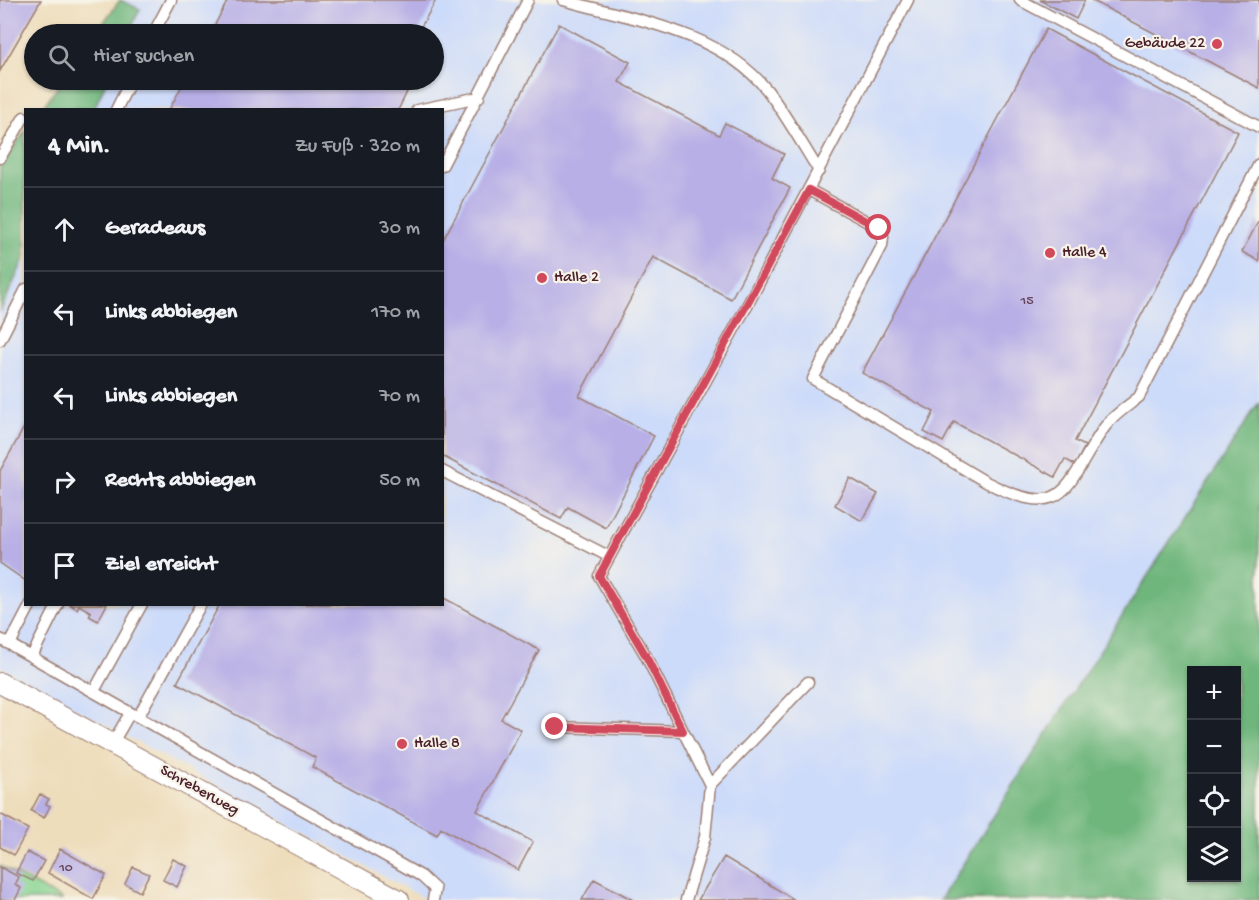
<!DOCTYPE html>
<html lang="de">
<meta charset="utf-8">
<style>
:root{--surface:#171b24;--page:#242831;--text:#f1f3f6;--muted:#9ea1a6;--line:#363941}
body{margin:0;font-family:"Gochi Hand",sans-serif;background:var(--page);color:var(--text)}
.controls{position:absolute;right:18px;bottom:18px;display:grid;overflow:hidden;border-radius:0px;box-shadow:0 2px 4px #0004}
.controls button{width:54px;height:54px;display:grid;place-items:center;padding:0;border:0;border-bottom:2px solid var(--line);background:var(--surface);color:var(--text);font:30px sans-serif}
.stop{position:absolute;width:18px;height:18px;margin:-14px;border:4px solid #d1495b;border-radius:50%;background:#fff}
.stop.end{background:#d1495b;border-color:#fff;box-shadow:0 2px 6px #0008}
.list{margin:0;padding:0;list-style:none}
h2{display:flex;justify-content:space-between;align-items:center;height:78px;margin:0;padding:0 24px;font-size:26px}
h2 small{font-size:20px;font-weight:400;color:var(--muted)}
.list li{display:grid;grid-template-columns:39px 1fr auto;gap:18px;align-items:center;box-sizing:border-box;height:84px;padding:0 24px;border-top:2px solid var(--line)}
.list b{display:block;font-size:22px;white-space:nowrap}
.list em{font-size:20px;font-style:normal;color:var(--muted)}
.icon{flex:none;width:33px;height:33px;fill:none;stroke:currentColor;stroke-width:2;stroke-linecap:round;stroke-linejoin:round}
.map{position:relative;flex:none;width:1259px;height:900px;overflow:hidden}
.search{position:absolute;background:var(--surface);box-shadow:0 2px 4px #0004;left:24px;top:24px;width:420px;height:66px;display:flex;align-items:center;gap:15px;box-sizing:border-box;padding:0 21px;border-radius:33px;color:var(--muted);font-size:22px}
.panel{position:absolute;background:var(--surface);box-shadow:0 2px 4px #0004;left:24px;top:108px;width:420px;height:498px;border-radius:0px}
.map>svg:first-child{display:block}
</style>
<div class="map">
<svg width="1259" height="900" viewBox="0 0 1259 900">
<rect width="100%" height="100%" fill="#f7f3e8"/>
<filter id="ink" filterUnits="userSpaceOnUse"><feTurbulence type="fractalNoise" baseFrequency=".0167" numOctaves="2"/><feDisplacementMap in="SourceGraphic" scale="12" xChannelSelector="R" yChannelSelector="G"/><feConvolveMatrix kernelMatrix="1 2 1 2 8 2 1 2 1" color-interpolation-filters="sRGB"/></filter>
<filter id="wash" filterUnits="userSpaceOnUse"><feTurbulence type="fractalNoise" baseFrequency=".008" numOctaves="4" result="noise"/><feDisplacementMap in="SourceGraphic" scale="24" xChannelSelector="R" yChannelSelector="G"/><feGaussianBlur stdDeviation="1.35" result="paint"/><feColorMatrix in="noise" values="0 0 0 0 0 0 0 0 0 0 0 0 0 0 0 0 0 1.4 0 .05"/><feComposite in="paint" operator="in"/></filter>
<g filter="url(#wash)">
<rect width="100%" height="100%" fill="#edb"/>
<path fill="#cddbfa" d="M120,0h1139v402l-319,498h-513l-427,-233v-355l25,-55 1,347h416v-494l-348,-1 13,-29h327v-46h-306l12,-25z"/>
<path fill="#88d492" stroke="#697a5e" stroke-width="1.5" d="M0,866l63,34h-63z"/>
<path fill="#6eb67c" stroke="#5c6a54" stroke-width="1.5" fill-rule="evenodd" d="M120,0l20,9 -12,25h-33z
M63,80h44l-13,29h-53z
M25,131v126l-25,55v-145z
M1259,402v498h-319zM1236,670v208h-44v-208z"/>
<g id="blocks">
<path fill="#b7afe6" d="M0,0h41l-41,71z
M228,0h208l-19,34h-207z
M1040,0h45l-9,19z
M1091,0h168v88z
M559,24l71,38 -11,20 100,53 6,-12 59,31 -12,24 18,10 -59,111 -78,-42 -74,139 75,40 -48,92 -38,-21 -7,12 -119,-63v-214z
M1046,29l192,103 -163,309 10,5 -10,19 -10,-6 -10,18 -101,-55 -11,20 -19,-10 10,-20 -72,-39z
M185,80h207l-1,3 16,9 -9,18h-229z
M1259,220v41l-17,-9z
M26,424v157l-26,-18v-92z
M850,478l28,16 -16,27 -27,-16z
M442,597l97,53 -38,69 20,11 -44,81 56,31 -15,28 -77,-42 -4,7 -125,-68 4,-9 -139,-75 43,-79h222z
M69,604h38l-9,17 -9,-5 2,-4 -12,-7 -2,4z
M40,794l9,5 -3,5 4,2 -6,12 -13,-7z
M0,814l28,15 -14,26 -14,-8z
M60,849l46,26 -13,24 -45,-26z
M27,852l17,9 -11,20 -17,-8z
M724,857l71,43h-97z
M173,859l14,7 -10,21 -14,-7z
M0,867l19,10 -4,8 6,3 -6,12h-15z
M133,867l16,7 -9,18 -15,-8z
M594,879l39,21h-51z"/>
</g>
</g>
<g filter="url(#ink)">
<use href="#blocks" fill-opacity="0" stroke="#9c7e73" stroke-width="1.5"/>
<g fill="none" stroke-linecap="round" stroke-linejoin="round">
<g stroke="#9c7e73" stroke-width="13">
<path id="lane" d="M563,0c68,19 157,31 204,90 19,25 35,54 52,81
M1020,0l239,127
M153,34l18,-34
M116,110l15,-30
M417,110l62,-13
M0,158l24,-41
M442,166l86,-166
M809,190l70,38 4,9 -1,9 -69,133 173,103c81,41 78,5 118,-54 8,-12 24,-22 35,-31l120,-233
M0,340l26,-51
M442,471l166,85
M201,604l-63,113 283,159 14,13 -2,11
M0,639l138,78
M10,644l21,-40
M32,656l26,-52
M94,691l48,-87
M555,727l128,4 27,54 -5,52 -19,63
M683,731l-37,-75 -47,-80 150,-274 159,-302
M112,744l18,-31
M710,785l98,-103"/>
</g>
<g stroke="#9c7e73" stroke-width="22">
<path id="street" d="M0,683l399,217"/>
</g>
<use href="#lane" stroke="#fff" stroke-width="10"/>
<use href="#street" stroke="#fff" stroke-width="20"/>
</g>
</g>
<g fill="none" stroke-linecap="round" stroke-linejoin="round" filter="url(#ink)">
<path stroke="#d1495b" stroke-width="8" d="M555,727l128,4 -37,-75 -47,-80 210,-386 70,38"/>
</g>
<g fill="#d1495b" stroke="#f7f3e8" stroke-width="2">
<circle cx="1217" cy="44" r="6"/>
<circle cx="1050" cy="253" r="6"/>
<circle cx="542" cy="278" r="6"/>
<circle cx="402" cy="744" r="6"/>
</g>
<g text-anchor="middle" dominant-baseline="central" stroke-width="4.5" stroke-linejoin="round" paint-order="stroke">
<g font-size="14" fill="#65435a">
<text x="1027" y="301">15</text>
<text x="66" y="868">10</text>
</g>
<g font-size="16" fill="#4a1f2b" stroke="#f7f3e8" text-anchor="start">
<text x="1205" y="44" text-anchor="end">Gebäude 22</text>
<text x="1062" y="253">Halle 4</text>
<text x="554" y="278">Halle 2</text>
<text x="414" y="744">Halle 8</text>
</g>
<g font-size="16" fill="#4a1f2b" stroke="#f7f3e8">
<text transform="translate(199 791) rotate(29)">Schreberweg</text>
</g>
</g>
</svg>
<div class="controls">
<button>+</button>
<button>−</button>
<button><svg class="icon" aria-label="locate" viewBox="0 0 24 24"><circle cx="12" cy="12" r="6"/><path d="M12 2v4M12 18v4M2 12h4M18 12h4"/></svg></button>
<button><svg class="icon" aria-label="layers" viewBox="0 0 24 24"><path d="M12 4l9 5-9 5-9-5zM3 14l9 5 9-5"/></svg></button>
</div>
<div class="stop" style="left:879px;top:228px"></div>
<div class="stop end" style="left:555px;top:727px"></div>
<div class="search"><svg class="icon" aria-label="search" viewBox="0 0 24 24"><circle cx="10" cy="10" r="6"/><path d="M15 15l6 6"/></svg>Hier suchen</div>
<section class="panel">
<h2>4 Min.<small>Zu Fuß · 320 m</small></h2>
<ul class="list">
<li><svg class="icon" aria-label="ahead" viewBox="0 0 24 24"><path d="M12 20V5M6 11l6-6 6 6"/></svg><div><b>Geradeaus</b></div><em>30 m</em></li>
<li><svg class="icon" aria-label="left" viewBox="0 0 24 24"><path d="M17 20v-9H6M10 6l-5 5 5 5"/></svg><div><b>Links abbiegen</b></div><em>170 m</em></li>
<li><svg class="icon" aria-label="left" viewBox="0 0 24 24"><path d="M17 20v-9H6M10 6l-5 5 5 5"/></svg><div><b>Links abbiegen</b></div><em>70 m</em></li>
<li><svg class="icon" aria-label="right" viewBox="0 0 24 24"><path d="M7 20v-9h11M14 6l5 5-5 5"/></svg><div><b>Rechts abbiegen</b></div><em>50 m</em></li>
<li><svg class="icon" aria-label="arrive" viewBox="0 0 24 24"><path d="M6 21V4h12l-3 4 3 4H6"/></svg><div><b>Ziel erreicht</b></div></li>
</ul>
</section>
</div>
